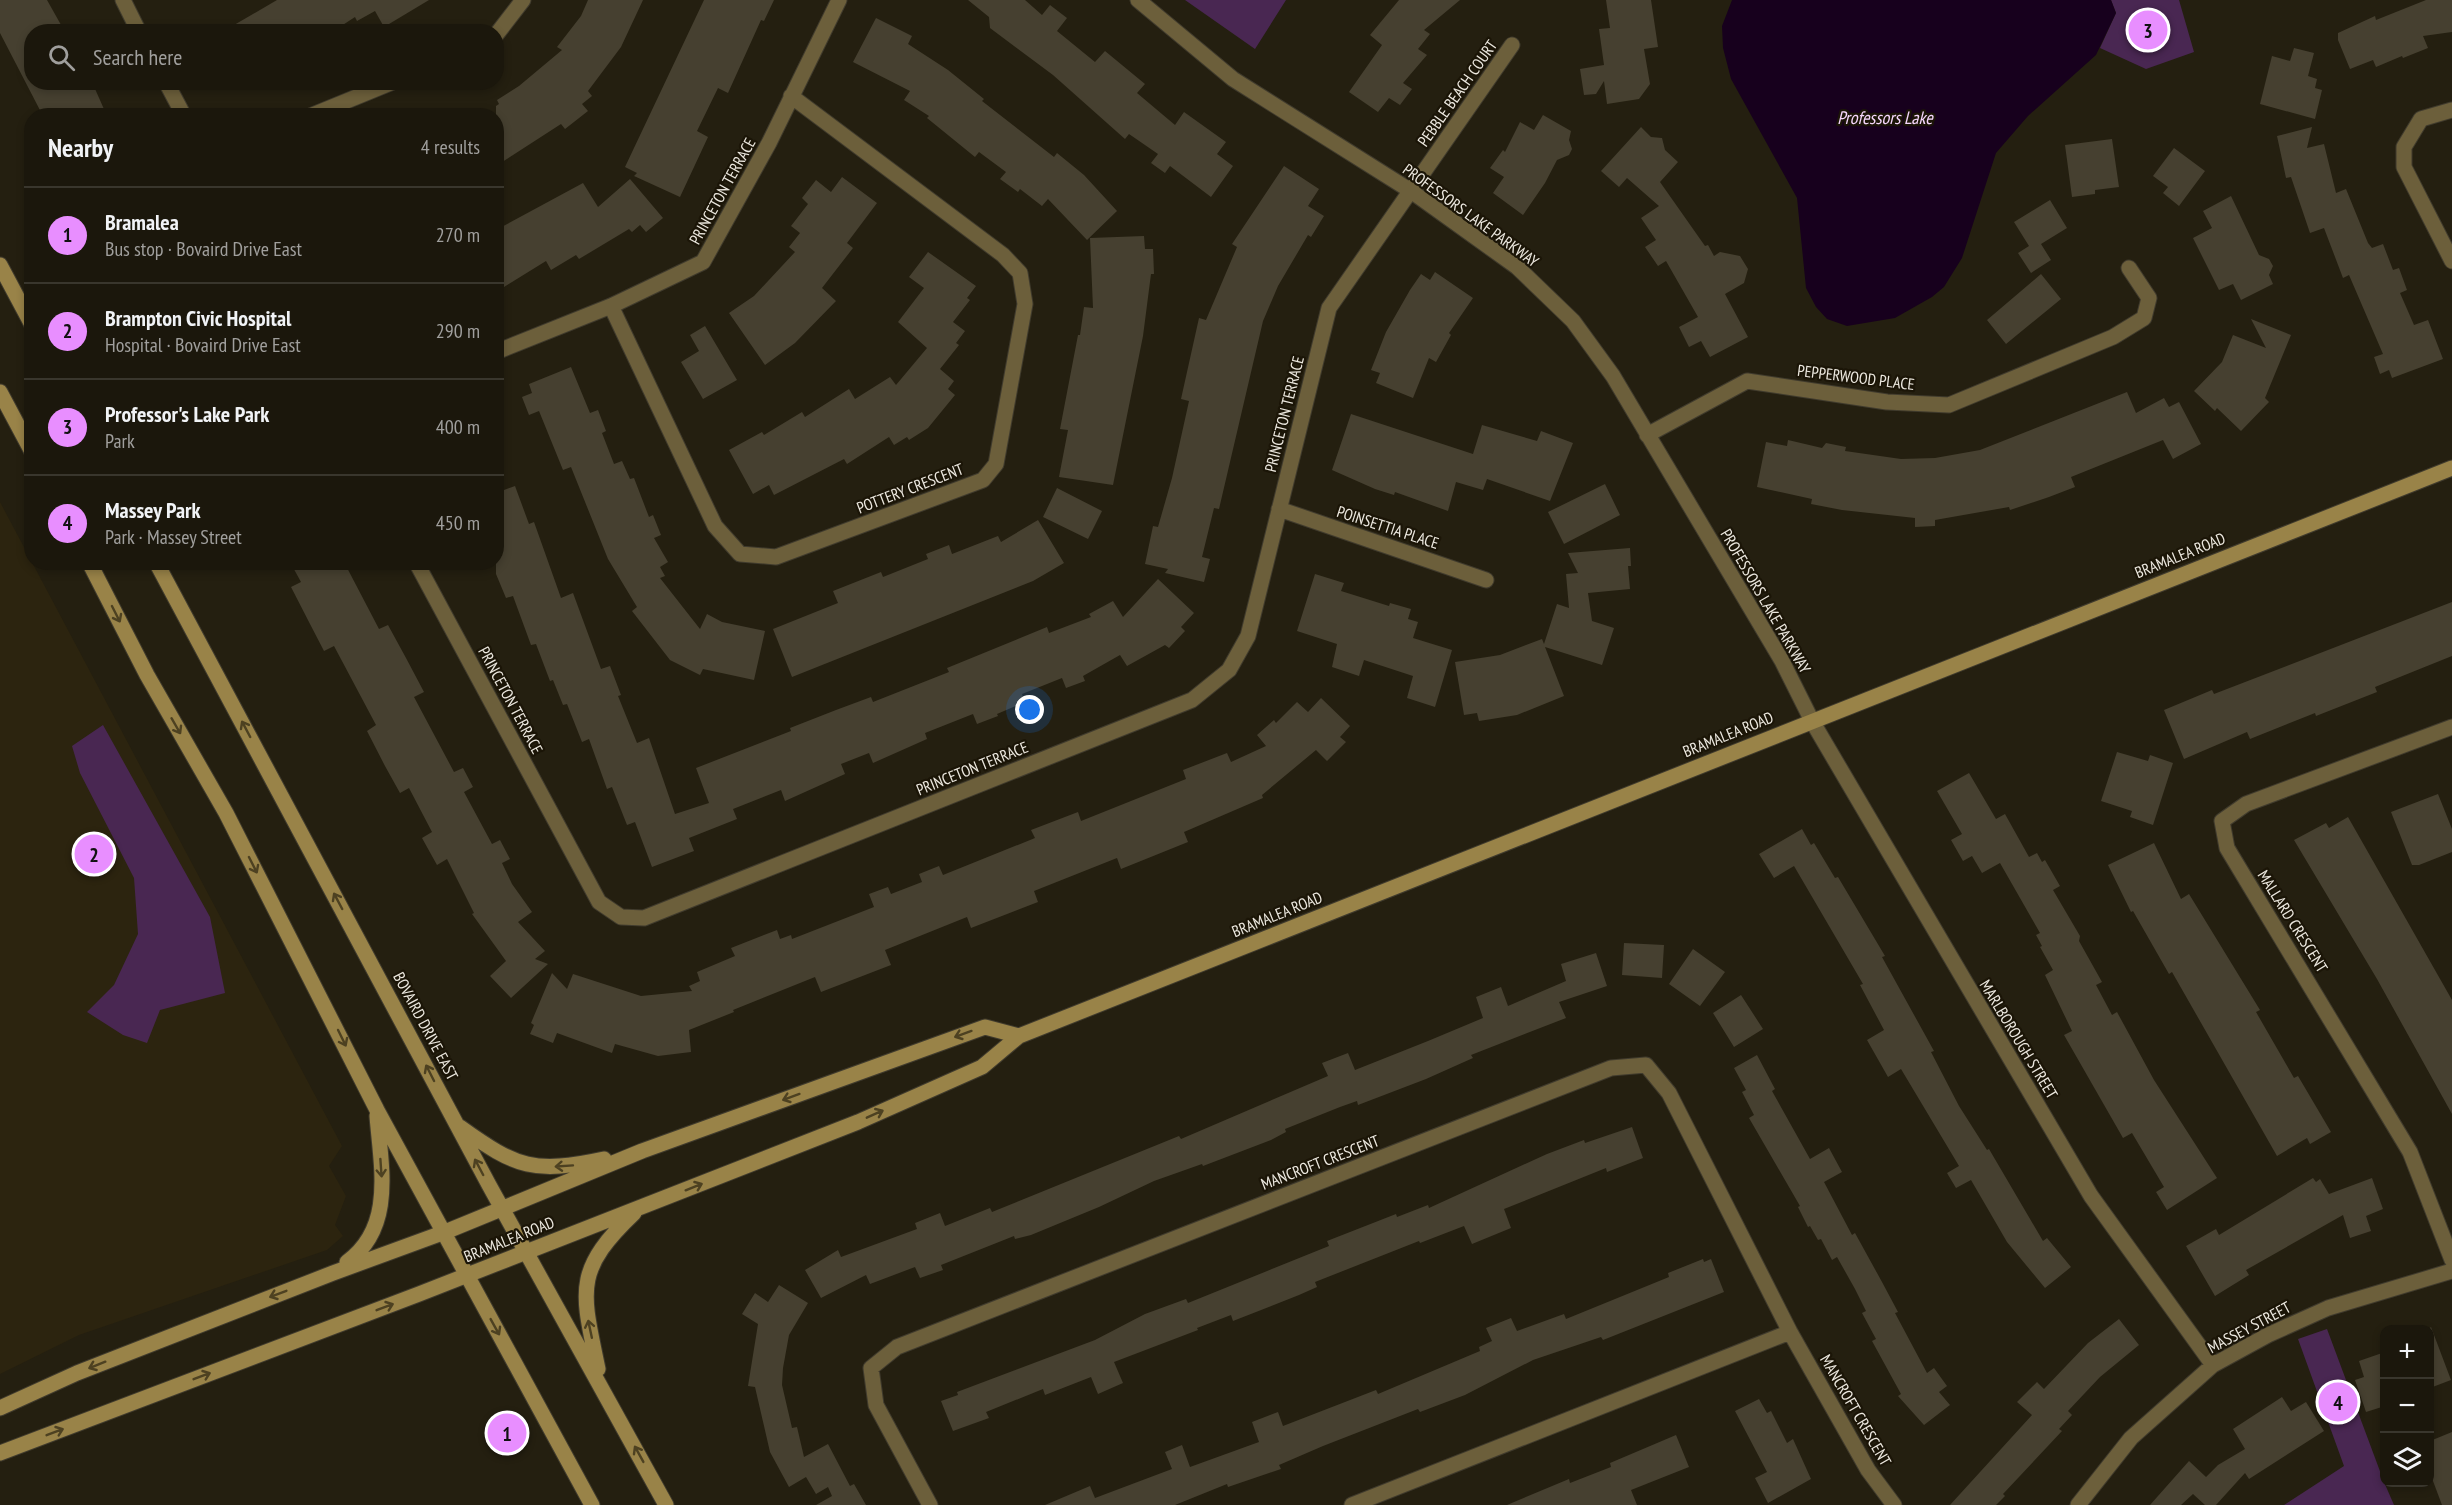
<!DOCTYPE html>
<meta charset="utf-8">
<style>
:root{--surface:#1b170c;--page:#242015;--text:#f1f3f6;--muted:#a09f9d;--line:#39362d;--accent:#e88eff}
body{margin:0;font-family:"PT Sans Narrow",sans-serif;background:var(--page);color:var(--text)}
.controls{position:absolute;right:18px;bottom:18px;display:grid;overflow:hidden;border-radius:12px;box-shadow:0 3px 9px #0003}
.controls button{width:54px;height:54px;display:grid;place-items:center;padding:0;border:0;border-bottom:2px solid var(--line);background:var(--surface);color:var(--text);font:30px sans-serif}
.you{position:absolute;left:1030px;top:710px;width:21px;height:21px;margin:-15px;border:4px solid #fff;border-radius:50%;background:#1a73e8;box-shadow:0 0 0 9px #1a73e833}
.badge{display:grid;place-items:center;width:39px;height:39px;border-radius:50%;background:var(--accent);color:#111;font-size:20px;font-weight:700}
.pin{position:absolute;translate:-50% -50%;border:3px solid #fff;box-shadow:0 2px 6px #0006}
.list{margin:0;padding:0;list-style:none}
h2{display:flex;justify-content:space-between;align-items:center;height:78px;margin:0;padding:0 24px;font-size:26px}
h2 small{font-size:20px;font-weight:400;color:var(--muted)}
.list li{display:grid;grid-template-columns:39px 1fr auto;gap:18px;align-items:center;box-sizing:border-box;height:96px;padding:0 24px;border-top:2px solid var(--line)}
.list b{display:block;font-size:22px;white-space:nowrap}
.list p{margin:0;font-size:20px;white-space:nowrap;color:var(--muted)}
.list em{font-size:20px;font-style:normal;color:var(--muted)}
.icon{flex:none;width:33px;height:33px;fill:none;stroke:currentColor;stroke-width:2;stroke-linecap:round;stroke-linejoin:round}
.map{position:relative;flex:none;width:2452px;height:1505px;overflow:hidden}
.search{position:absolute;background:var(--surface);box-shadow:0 3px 9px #0003;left:24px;top:24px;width:480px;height:66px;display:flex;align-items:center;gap:15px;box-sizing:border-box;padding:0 21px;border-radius:24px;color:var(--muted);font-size:22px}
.panel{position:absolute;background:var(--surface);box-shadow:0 3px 9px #0003;left:24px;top:108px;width:480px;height:462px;border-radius:24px}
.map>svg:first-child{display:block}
</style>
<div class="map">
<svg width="2452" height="1505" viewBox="0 0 2452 1505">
<rect width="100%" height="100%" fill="#241f10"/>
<path fill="#2c240f" d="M0,502l342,644 -13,20 17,30 -11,29 8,11 -16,14 -248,85 -79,39z"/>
<path fill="#492752" d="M1185,0h101l-31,49z
M2111,0h68l15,52 -48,17 -46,-21 16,-35z
M103,725l107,192 15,76 -65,17 -13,33 -24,-8 -36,-23 27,-27 24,-51 -4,-56 -54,-105 -8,-27z
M2327,1329l57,153 10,23h-110l60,-39 -46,-127z"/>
<path fill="#17001d" d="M1732,0h379l5,13 -20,42 -68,61 -32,37 -34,105 -18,29 -12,10 -37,21 -48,8 -20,-7 -11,-12 -10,-19 -9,-90 -66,-119 -8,-31 -1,-22z"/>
<path fill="#464030" d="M0,0h47l18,32h-33v50h60l15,34h-64l-43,-83z
M277,0h152l-45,27 -9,-16 -18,10 -2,-4 -23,15h-110z
M588,0h55l-22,47 -33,44 4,5 -10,8 6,7 -23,18 -4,-5 -65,42v-60l3,-2 -2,-4 22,-14 43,-36 -5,-3 24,-31z
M704,0h70l-10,21 -3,-1 -33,73 -10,-5 -21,43 11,6 -28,60 -46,-21 3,-3 -12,-6z
M968,0h57l17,15 8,-10 17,13 -10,13 38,31 10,-11 40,33 -8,9 38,32 9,-13 42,30 -9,12 16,12 -22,31 -41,-31 -5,7 -14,-10 7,-9 -29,-20 -4,5 -72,-64 -63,-47 -1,-11z
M1399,0h61l-36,30 6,4 -12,15 9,6 -24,28 9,6 -12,16 -11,-7 -11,14 -29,-20 33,-47 -12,-10z
M1606,0h45l7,47 -14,2 6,35 -11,15 -32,5 -3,-23 -8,13 -12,1 -4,-26 24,-4 -5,-36 11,-1z
M2426,0h26v32l-29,4 5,12 -25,10 -1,-2 -26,11 -3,-7 -23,9 -12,-29v-7l37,-17 1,4z
M876,18l36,18 -4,8 40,26 36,29 -2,2 72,56 3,-4 27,22 33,36 -30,29 -39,-41 -6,7 -22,-17 -2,3 -18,-13 6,-7 -27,-20 -4,5 -48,-39 2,-2 -25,-16 6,-9 -57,-29z
M2294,48l20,5 -6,23 9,3 -2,9 7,2 -7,29 -55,-15 12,-48 18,5z
M1543,115l28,16 -2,9 3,9 -3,6 -12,5 -12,23 -22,32 -30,-22 11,-16 -14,-9 13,-18 2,2 15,-30 14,8z
M1641,127l10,10 11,1 3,12 13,12 -18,20 45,64 3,-1 6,11 6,-4 20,4 8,13 -4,14 -19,11 23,43 -38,20 -9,-16 -12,6 -10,-20 19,-10 -32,-56 -8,5 -13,-19 11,-7 -15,-22 18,-12 -32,-28 -8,9 -18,-16z
M2312,127l-5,21 17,-4 12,49 10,-4 22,54 4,5 11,-4 10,26 6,-2 8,22 -7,3 14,32 14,-5 15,39 -51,19 -3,-8 -9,4 -6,-17 9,-3 -34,-79 -6,3 -19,-50 -14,5 -19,-56 -5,1 -9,-42z
M2112,139l7,48 -24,3v4l-23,3 -7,-52z
M2174,148l31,23 -26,35 -16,-13 5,-6 -15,-11z
M1284,166l35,23 -11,17 16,10 -13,21 -3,-2 -30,51 -15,35 -44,188 -5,-1 -12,49 8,2 -6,23 -39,-9 3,-4 -23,-5 8,-38 5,1 14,-49 17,-77 -8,-2 18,-81 7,2 31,-73 -5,-3z
M842,177l35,26 -30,40 6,5 -31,40 14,13 -41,42 -30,22 -36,-52 25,-17 41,-44 -6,-5 11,-14 -9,-7 17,-22 -6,-6 14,-18 15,12z
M630,179l33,39 -17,14 -6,-7 -8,7 -3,-3 -50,30 -3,-4 -25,15 -5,-9 -42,26 -8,-13v-44l87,-47 15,24z
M2231,196l28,59 10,4 4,7 -4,9 4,9 -32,16 -8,-16 -14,6 -26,-52 19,-10 -9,-17z
M2050,200l17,28 -26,16 10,16 -20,13 -13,-20 11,-7 -15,-24z
M1144,236l1,13h8l1,25h-3l-8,62 -30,149 -54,-8 9,-47 -8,-1 18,-94h2l4,-28 9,1 -3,-70z
M928,252l48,34 -9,12 3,2 -17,22 12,9 -9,12 3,2 -19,24 14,12 -6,8 7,6 -27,33 -19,12 -2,-3 -13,8 -5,-8 -42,27 -3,-5 -70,36 -5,-10 -16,9 -24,-44 33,-18 2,3 38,-23 3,5 44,-28 6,10 35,-22 6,8 31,-37 -29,-26 26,-34 -15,-11z
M1435,272l38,26 -24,35 2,2 -15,27 -7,-4 -16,40 -37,-15 4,-10 -9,-3 15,-38 24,-42 11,-16 9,6z
M2041,274l20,25 -55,45 -19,-24z
M2251,319l40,16 -26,63 4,4 -28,29 -24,-23 -2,3 -21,-20 28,-29 11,-27 33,13z
M705,326l32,54 -34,19 -22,-37 18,-11 -9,-16z
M571,367l19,46 8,-3 8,21 -4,2 12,31 8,-3 8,18 4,-1 15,39 4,-2 8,20 -7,3 14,24 -8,5 5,9 -5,2 40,51 7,-15 15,8 43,9 -11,49 -51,-11 -3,6 -30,-15 -38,-49 5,-4 -29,-48 -37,-92 -8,3 -24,-59 -10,4 -7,-18 10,-4 -3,-9z
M2127,392l9,21 28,-15 5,9 10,-5 22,42 -28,15 -10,-19 -92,37 4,10 -26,10 -39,13 -1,-3 -74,13v6l-20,1v-9l-73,-8 -31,-6 1,-5 -55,-12 9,-45 21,4 1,-6 34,8 4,-5 20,4 -1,4 56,8 34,-1 45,-8z
M1351,414l122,40 9,-29 55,16 4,-10 32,12 -23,58 -63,-22 -4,11 -27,-8 -8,29 -53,-19 -1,3 -19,-6 -43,-19z
M1605,484l15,31 -56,29 -16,-32z
M515,486l14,38 5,-2 27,76 12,-5 28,76 9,-3 11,29 -3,1 19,47 12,-5 26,76 34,-11 -13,-35 95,-37 -1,-3 46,-18 35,-13 2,5 76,-30 -2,-4 100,-41 2,6 42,-16 -2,-3 24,-13 10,16 35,-38 36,34 -13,14 4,4 -16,17 -4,-3 -38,21 -7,-11 -37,21 2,5 -19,7 -4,-10 -40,16 3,8 -28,12 1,2 -21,8 -4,-10 -48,19 2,6 -54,24 -4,-10 -28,11 4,10 -60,27 -4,-11 -48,19 4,10 -48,19 5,13 -42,16 -17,-45 -8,3 -15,-38 -5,2 -18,-50 -7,3 -15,-38 -4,1 -10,-25 -3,1 -14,-37 -5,1 -18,-49 -7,2 -10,-24v-81z
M1057,488l45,23 -14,28 -45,-22z
M1038,520l26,43 -31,18 -241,96 -19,-48 65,-26 -5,-12 48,-19 2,5 45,-18 -2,-5 23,-9 3,9 46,-18 3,6z
M1630,548l1,18h-3l2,23 -42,4 4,28 22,7 -12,37 -57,-18 19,49 -47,19 -38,6 -2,-8 -13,2 -9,-53 45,-7 42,-16 2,5 13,-40 12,4 -3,-34 12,-1 -10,-20z
M290,562h54l35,67 9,-4 18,33 18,34 -10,5 40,75 9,-4 10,19 -9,5 28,52 8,-4 10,19 -8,4 10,21 20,28 -14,10 27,29 -10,8 13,5 -37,34 -21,-22 16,-15 -34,-47 2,-1 -27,-54 -10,6 -15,-27 10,-6 -23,-44 -9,5 -15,-27 -18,-35 9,-6 -42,-79 -10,5 -14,-27 -19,-37 10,-5z
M1315,574l29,9 -3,8 48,15 1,-3 21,6 -3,10 10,3 -5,16 39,12 -17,57 -28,-9 6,-22 -49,-16 -5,16 -27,-9 5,-23 -40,-13z
M2452,602v54l-77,31 2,5 -61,24 -1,-3 -65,26 -3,-7 -63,27 -20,-49 48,-20 2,4z
M1321,698l29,28 -10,11 6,5 -19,19 -11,-11 -54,45 1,3 -79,34 4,10 -67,27 -4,-11 -83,33 4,11 -67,26 -4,-11 -82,33 6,15 -70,27 -6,-15 -82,33 1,2 -45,18 2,22 -33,4 -43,-12 -3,9 -55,-20 -4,10 -23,-9 4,-9 -3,-2 21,-50 15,16 6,-15 68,22 51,-5 -3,-5 11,-5 -3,-9 38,-16 -4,-8 46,-18 3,9 11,-4 1,4 82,-32 -5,-13 19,-7 3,7 31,-12 -3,-8 20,-8 4,9 92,-37 -4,-8 47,-18 3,9 105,-42 -3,-9 44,-17 4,9 35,-16 -9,-11 17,-15 2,3 21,-21 11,10z
M2117,752l31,9 2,-6 23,8 -20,62 -23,-8 2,-6 -31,-10z
M1969,773l27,46 9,-5 24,43 8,-4 5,9 3,-2 15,26 -7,4 27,46 -1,5 23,41 -6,3 16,30 5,-3 37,68 63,98 -50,32 -11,-18 8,-5 -32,-54 -9,5 -59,-103 8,-4 -27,-56 8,-5 -13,-23 2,-1 -6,-11 4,-2 -40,-70 -18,10 -10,-17 -9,5 -12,-21 11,-6 -25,-43z
M2438,794l14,35v23l-33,13h-7l-21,-53z
M2348,817l104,183v114l-75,-135 -83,-139 32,-17 3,5z
M1802,829l9,16 3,-2 21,35 3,-1 47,79 -3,1 52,94 -3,1 28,54 28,44 2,-1 54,92 4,-3 24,29 -26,21 -38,-46 -36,-62 -15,8 -9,-15 12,-7 -58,-97 -13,8 -21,-37 17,-10 -24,-45 3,-1 -69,-118 -20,12 -15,-24z
M2154,843l27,56 8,-5 71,116 -4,2 38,66 4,-2 33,56 -21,12 -3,-6 -30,18 -105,-184 -3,2 -36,-63 -2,1 -23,-47z
M1624,943l40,2 -2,33 -40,-3z
M1693,949l32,23 -25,34 -31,-22z
M1596,953l11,33 -48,16 7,16 -95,37 2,3 -47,21 -68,26 -1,-4 -17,6 -55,22 1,3 -15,8 -68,26 -1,-2 -48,17 -55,26 -68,28 -16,4 -1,-3 -73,29 2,5 -23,8 -5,-11 -45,17 -4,-9 -45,23 -16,-28 33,-20 3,7 76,-28 -2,-6 25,-10 5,13 45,-18 2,4 187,-76 2,3 147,-63 -6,-13 26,-10 7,17 73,-29 55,-23 -7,-21 25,-10 7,19 58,-25 -5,-17z
M1741,995l22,34 -29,18 -21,-34z
M1757,1055l18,34 -3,2 38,68 19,-11 13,24 -18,10 28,53 3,-2 27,49 16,30 -3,1 32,60 7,-5 13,18 -8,6 11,13 -26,20 -26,-29 3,-2 -29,-53 4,-2 -14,-26 4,-2 -11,-22 -18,-32 -5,3 -11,-21 -3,1 -8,-14 -2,1 -10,-20 2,-1 -51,-88 5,-3 -12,-23 4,-2 -12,-22z
M1632,1127l11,31 -36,14 -1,-4 -102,41 7,19 -39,16 -8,-18 -44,17 -1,-2 -104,41 2,5 -18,8 -66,26 -2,-6 -34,13 1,2 -84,32 9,21 -25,11 -7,-17 -46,18 -2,-6 -57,23 3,6 -36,13 -12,-30 17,-6 -1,-3 138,-52 50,-26 41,-15 2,4 141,-57 -2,-5 69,-27 1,3 31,-12 1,3 118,-54 37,-14 1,3z
M2313,1178l3,4 4,-3 9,15 43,-16 11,31 -17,7 5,15 -21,7 -7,-23 -97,55 3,5 -34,21 -29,-50 30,-17 3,6z
M1703,1259l1,3 7,-3 13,33 -121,48 -2,-3 -68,23 -68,35 -45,17 -2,-3 -95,37 -44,19 2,4 -53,18 -1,-3 -52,21h-130l45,-19 5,12 77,-29 -7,-17 17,-7 8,22 69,-25 -7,-20 26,-10 5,14 93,-36 2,4 102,-43 -1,-4 13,-6 -6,-13 25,-10 6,13 47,-17 2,5 103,-42 -1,-4z
M779,1285l29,18 -19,32 -6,33 -1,17 10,43 5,-1 7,30 24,-13 22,42 4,-2 12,21h-50l16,-9 -4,-9 -12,7 -10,-17 -17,10 -19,-35 -15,-65 -7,-1 10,-62 -16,-10 13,-21 13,9z
M2119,1319l20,26 -39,32 -32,34 4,4 -13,14 3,2 -59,63 2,2 -9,9h-46l82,-90 -15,-13 20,-20 7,7 44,-46z
M2431,1327l20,53 -21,8v-60z
M2385,1352v54l-19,6 -11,-32 9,-3 -5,-16z
M2282,1397l9,14 15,-9 18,29 -75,48 -4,-6 -29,32h-11l-12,-11 -12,11h-31l39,-44 17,16 12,-12 27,-16 -12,-20z
M1759,1399l8,14 4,-2 16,32 6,-4 18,40 -43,24 -13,-25 12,-6 -32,-61z
M2452,1432v73h-10l-12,-32v-32z
M1676,1435l13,32 -58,23 6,15h-130l62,-26 1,4 41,-16 -1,-4z"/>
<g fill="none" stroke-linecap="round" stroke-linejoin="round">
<g stroke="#403b2d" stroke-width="17">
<path id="minor" d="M123,0l16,32
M1138,0l95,79 178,112 106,76 56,54 40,55 169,285 30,60 279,475 122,169
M496,35l27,-35
M166,82l18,34
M2452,110l-31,9 -17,28v20l48,94
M310,116l83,-34
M611,306l104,220 25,28 36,3 207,-77 13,-16 29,-160 -5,-31 -17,-18 -212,-159
M496,352l115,-46 92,-44 66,-119 70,-143
M1647,435l100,-54 140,21 62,3 164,-68 31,-19 5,-20 -20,-30
M1279,509l207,71
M416,562l183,340 22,15 23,1 548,-218 37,-30 19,-34 81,-328 183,-263
M2452,727l-206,77 -24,17 5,27 183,304 42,108
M930,1505l-54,-100 -5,-37 26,-21 714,-279 35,-3 23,28 121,239 78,138 26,35
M1352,1505l438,-173
M2078,1505l53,-67 82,-73 55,-30 60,-27 124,-37"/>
</g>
<g stroke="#403b2d" stroke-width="17">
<path id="secondary" d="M0,265l32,60
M0,392l32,60
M89,562l58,113 79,138 151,297 215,395
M156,562l333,623 177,320
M460,1127c57,41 74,47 144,32
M347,1262c48,-35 34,-95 30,-146
M598,1369c-16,-78 -25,-98 36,-156
M0,1408l77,-35 256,-100 112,-41 197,-81 343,-124 34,9
M0,1453l419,-159 439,-172 124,-55 37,-31 1433,-568"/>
</g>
<use href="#minor" stroke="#6c5f3b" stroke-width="15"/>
<use href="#secondary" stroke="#998348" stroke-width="15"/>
</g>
<defs><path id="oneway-shaft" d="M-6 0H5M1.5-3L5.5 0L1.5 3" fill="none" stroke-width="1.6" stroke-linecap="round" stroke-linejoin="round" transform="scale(1.5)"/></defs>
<g stroke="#4d4121">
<use href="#oneway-shaft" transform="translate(116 614) rotate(63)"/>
<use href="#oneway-shaft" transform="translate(176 726) rotate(60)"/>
<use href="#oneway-shaft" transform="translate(246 729) rotate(-118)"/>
<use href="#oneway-shaft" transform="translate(253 865) rotate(63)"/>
<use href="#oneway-shaft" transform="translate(338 901) rotate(-118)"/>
<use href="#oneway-shaft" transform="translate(963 1034) rotate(160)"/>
<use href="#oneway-shaft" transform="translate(342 1038) rotate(64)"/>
<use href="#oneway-shaft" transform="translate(430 1073) rotate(-117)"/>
<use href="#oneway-shaft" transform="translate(791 1097) rotate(160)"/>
<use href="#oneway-shaft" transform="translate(875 1114) rotate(-24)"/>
<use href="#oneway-shaft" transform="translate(564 1166) rotate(176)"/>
<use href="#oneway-shaft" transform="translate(479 1167) rotate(-118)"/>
<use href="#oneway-shaft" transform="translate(381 1168) rotate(86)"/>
<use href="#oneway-shaft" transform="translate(694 1187) rotate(-22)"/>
<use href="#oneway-shaft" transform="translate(278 1294) rotate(159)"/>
<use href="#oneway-shaft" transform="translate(385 1307) rotate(-21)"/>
<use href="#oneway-shaft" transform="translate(495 1327) rotate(61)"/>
<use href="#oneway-shaft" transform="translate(590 1329) rotate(-102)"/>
<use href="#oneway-shaft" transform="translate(97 1365) rotate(158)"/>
<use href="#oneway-shaft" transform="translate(202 1376) rotate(-21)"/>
<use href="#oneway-shaft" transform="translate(55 1432) rotate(-21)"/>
<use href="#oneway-shaft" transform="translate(639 1454) rotate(-119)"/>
</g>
<g text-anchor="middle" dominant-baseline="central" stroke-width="4.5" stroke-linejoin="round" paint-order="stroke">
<g font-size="16" fill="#ede9e0" stroke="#1b1507">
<text transform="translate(1457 93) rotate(-55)">PEBBLE BEACH COURT</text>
<text transform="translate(722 191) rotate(-61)">PRINCETON TERRACE</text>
<text transform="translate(1471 215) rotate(36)">PROFESSORS LAKE PARKWAY</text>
<text transform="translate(1856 377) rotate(7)">PEPPERWOOD PLACE</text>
<text transform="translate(1284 414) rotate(-76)">PRINCETON TERRACE</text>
<text transform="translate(910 488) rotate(-21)">POTTERY CRESCENT</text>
<text transform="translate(1388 527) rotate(18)">POINSETTIA PLACE</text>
<text transform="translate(2180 555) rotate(-22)">BRAMALEA ROAD</text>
<text transform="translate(1766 601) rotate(60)">PROFESSORS LAKE PARKWAY</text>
<text transform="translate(511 700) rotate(62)">PRINCETON TERRACE</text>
<text transform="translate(1728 734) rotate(-22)">BRAMALEA ROAD</text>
<text transform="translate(972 768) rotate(-22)">PRINCETON TERRACE</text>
<text transform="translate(1277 914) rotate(-22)">BRAMALEA ROAD</text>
<text transform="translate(2293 921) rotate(58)">MALLARD CRESCENT</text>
<text transform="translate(426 1026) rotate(62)">BOVAIRD DRIVE EAST</text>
<text transform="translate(2019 1039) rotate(59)">MARLBOROUGH STREET</text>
<text transform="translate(1320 1162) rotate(-21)">MANCROFT CRESCENT</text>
<text transform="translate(509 1239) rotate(-22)">BRAMALEA ROAD</text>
<text transform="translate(2249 1327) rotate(-28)">MASSEY STREET</text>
<text transform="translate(1856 1410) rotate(60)">MANCROFT CRESCENT</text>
</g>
<g font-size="18" font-style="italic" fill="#f5d6fc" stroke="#1b1507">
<text x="1885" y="117">Professors Lake</text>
</g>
</g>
</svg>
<div class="controls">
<button>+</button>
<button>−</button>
<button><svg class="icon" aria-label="layers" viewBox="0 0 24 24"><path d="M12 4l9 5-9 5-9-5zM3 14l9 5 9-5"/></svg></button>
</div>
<div class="you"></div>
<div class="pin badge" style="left:507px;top:1433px">1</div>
<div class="pin badge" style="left:94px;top:854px">2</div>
<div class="pin badge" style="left:2148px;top:30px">3</div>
<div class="pin badge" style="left:2338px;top:1402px">4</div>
<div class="search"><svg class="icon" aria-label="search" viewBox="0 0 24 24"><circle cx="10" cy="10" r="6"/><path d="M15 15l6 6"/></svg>Search here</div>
<section class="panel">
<h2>Nearby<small>4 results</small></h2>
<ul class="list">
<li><span class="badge">1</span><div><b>Bramalea</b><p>Bus stop · Bovaird Drive East</p></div><em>270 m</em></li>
<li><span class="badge">2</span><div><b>Brampton Civic Hospital</b><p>Hospital · Bovaird Drive East</p></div><em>290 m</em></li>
<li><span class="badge">3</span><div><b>Professor's Lake Park</b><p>Park</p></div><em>400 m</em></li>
<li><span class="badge">4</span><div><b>Massey Park</b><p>Park · Massey Street</p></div><em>450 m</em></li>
</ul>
</section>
</div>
